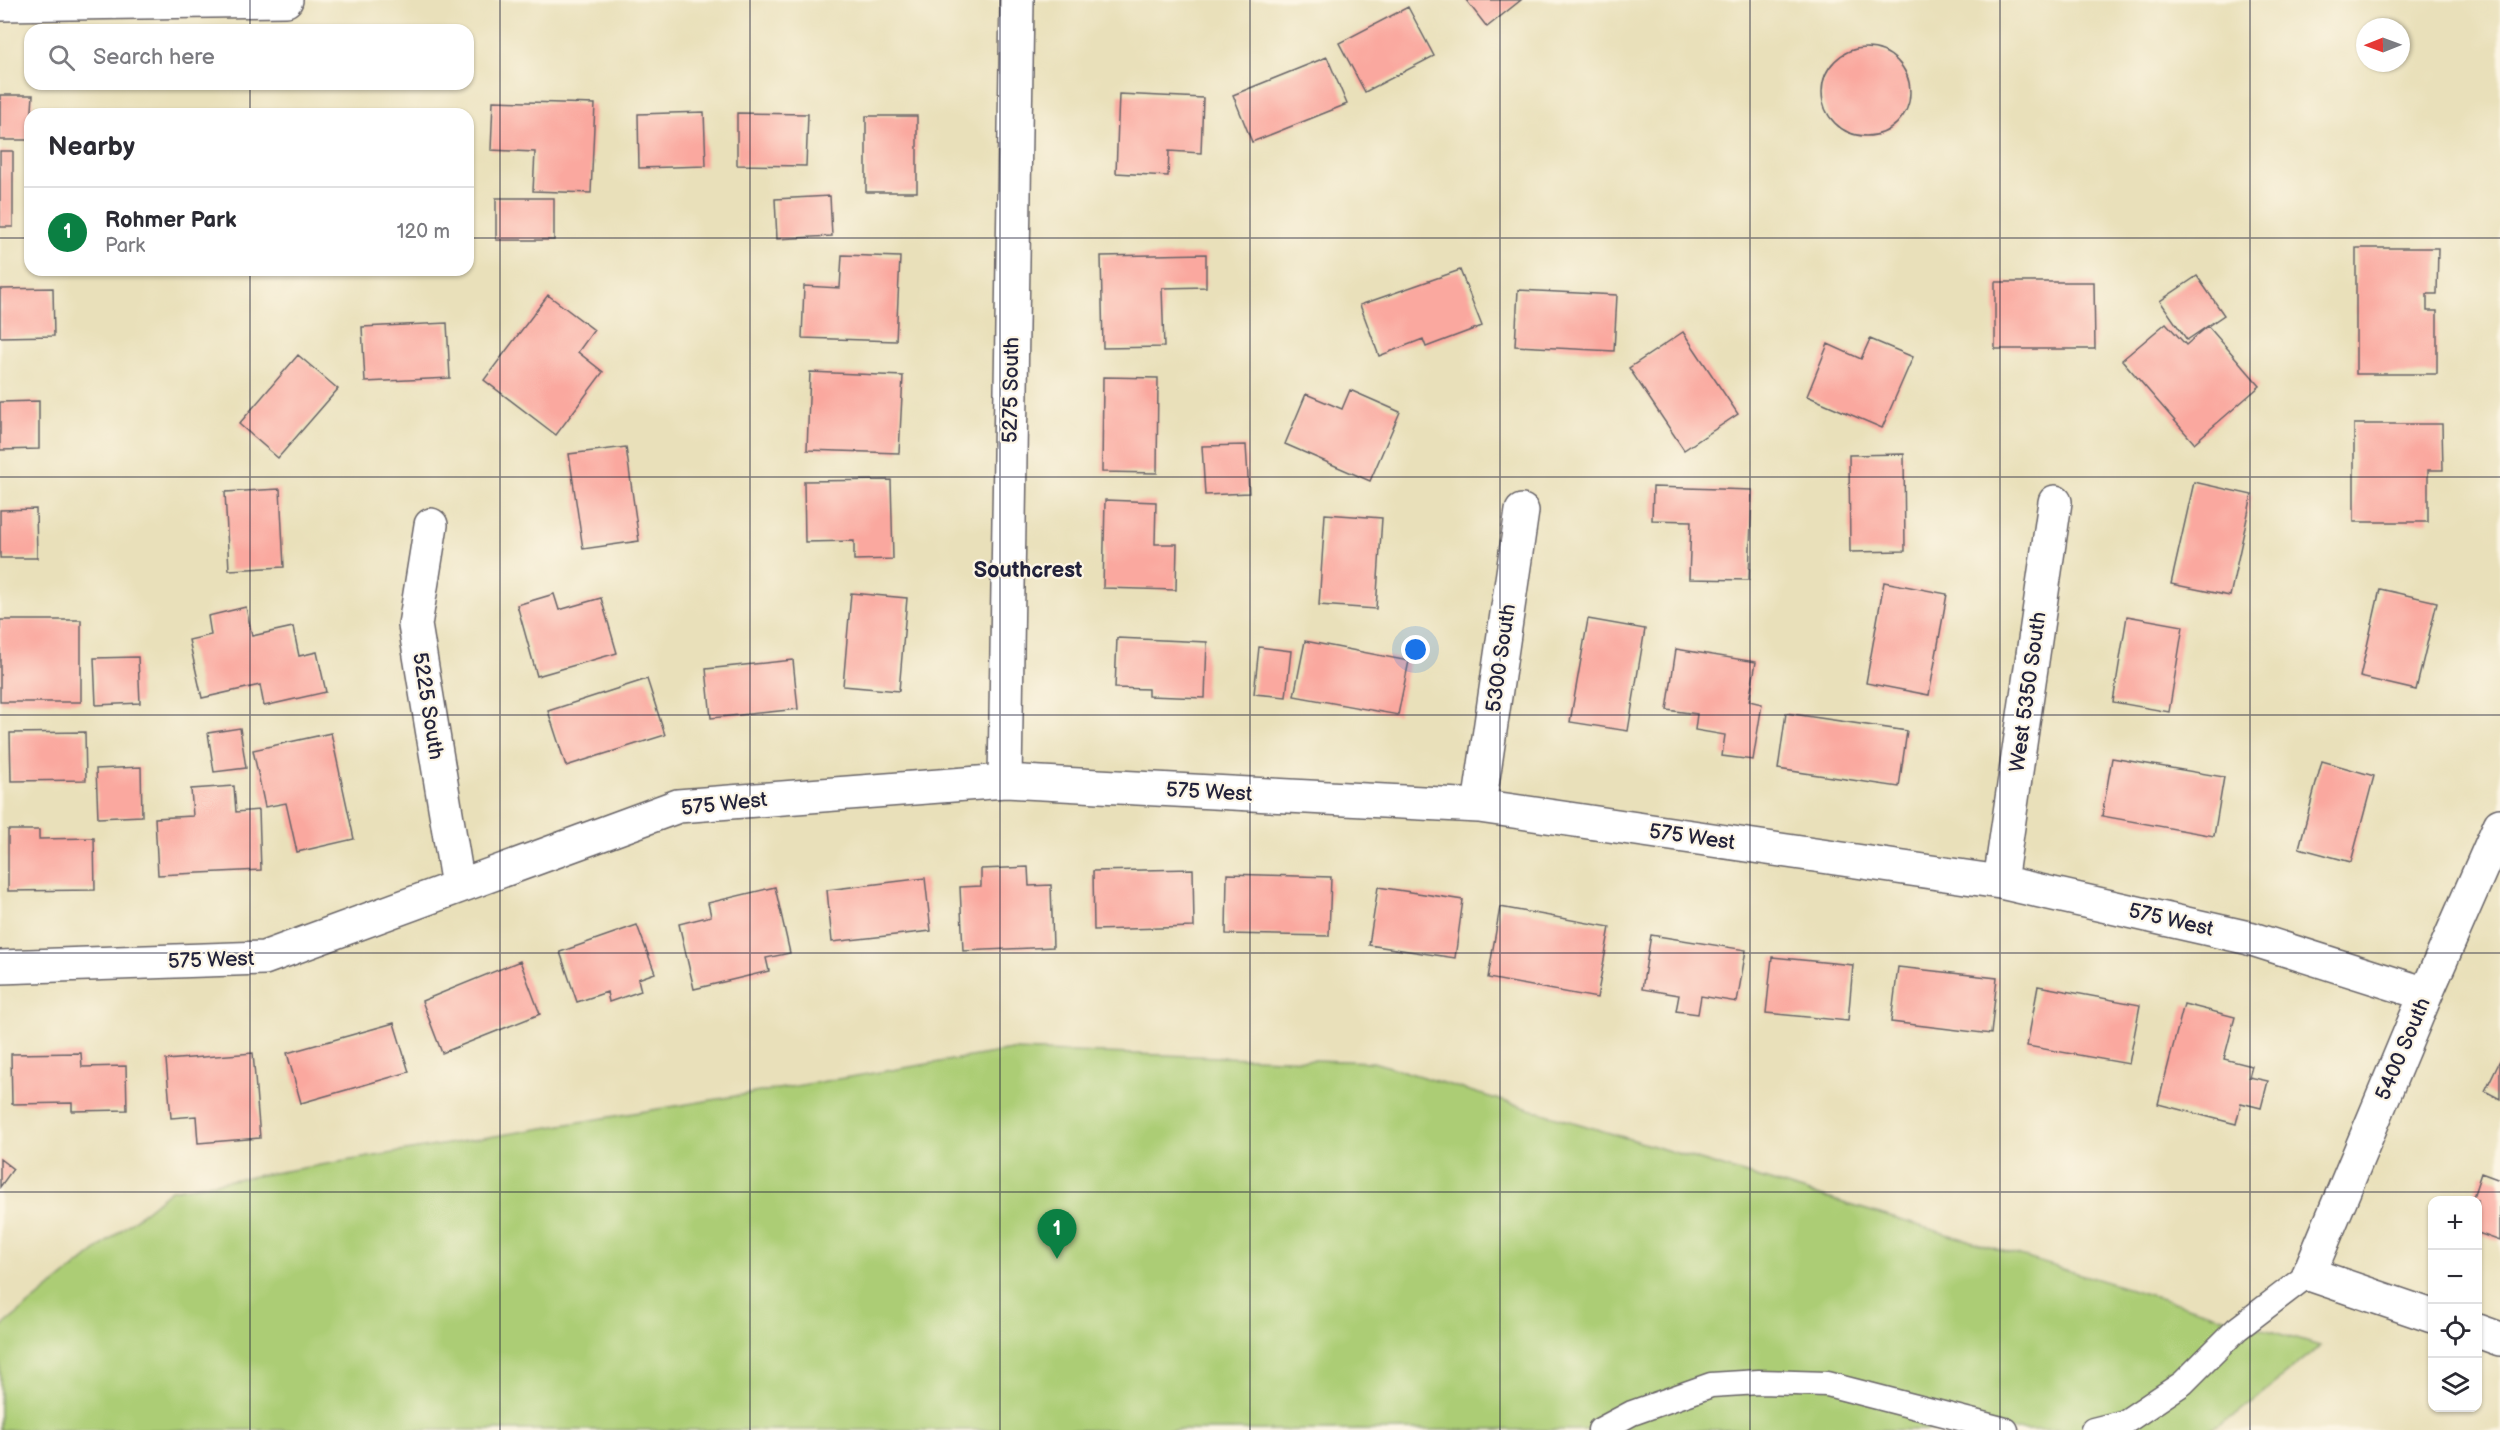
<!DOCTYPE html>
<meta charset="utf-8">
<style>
:root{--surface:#fff;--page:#f2f2f3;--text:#2b2b33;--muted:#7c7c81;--line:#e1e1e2;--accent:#0b8043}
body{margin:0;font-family:"Balsamiq Sans",sans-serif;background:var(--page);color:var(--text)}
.controls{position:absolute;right:18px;bottom:18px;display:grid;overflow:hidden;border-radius:12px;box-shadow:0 2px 4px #0004}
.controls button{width:54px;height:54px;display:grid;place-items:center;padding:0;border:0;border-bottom:2px solid var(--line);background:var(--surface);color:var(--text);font:30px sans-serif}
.compass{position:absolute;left:2356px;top:18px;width:54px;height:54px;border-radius:50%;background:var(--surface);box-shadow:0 2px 4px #0004;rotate:269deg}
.you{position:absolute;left:1416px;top:650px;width:21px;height:21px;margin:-15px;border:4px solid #fff;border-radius:50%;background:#1a73e8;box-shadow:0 0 0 9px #1a73e833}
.badge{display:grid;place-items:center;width:39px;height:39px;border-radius:50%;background:var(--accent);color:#fff;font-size:20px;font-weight:700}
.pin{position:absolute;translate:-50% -50px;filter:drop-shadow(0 2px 3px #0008)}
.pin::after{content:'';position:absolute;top:32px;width:21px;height:18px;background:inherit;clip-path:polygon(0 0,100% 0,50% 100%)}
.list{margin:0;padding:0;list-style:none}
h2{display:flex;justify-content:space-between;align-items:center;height:78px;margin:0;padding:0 24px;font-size:26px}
h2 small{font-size:20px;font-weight:400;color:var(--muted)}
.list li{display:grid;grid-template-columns:39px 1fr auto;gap:18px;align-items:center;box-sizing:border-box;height:90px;padding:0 24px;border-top:2px solid var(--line)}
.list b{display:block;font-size:22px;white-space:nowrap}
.list p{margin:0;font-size:20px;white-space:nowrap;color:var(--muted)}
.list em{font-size:20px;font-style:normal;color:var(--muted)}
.icon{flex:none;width:33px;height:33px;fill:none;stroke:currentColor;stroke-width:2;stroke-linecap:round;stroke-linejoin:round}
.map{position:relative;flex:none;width:2500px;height:1430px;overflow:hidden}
.search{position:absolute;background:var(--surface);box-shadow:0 2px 4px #0004;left:24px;top:24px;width:450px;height:66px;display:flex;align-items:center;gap:15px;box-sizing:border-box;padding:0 21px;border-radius:18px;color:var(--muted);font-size:22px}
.panel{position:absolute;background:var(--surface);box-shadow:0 2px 4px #0004;left:24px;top:108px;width:450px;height:168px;border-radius:18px}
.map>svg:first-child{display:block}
</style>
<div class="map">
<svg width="2500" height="1430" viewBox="0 0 2500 1430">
<rect width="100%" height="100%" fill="#fcf5e5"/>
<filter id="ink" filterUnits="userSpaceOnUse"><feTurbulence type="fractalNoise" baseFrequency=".0167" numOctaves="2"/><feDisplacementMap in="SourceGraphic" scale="12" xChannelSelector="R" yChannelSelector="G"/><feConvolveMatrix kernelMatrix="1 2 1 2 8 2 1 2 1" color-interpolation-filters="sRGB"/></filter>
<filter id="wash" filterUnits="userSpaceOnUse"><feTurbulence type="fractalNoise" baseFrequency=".008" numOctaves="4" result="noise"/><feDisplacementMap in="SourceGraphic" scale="24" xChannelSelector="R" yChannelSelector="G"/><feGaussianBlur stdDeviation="1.35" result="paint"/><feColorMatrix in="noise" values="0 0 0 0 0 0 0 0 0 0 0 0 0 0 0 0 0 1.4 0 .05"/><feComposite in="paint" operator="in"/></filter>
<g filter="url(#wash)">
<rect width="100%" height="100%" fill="#e9e0ba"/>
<path fill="#accd75" stroke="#677858" stroke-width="1.5" d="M1012,1050l361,12 947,284 -83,68 -27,16h-2210v-102l171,-138z"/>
<g id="blocks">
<path fill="#faa89f" d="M1466,0h55l-34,27z
M1408,7l26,49 -69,36 -26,-49z
M1822 92a44 44 0 1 1 88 0a44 44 0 1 1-88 0Z
M1327,57l20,47 -95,38 -19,-47z
M1119,94l84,4 -2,55 -32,-2 -1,25 -52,-3z
M0,95h33l-3,45h-30z
M493,101l102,3 -4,89 -58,-2 2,-39 -44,-2z
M704,112l2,54 -67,2 -1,-54z
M737,113l71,1 -2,52 -69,-1z
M866,116h51v76h-51z
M0,151h13v76h-13z
M830,196l2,40 -55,3 -2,-40z
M496,198h58v42h-58z
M2356,248h82l-1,46h-10v17h10v63h-81z
M1206,254v33l-44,1 2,59 -61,1 -2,-92z
M842,255l58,2 -4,84 -94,-3 2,-52 36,2z
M1460,270l22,56 -56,21 -3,-8 -44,17 -19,-51z
M2197,276l27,39 -37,25 -27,-39z
M1995,282h99l1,67h-100z
M53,288l1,48 -54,1v-48z
M1518,290l99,5 -3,56 -99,-5z
M548,295l46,35 -16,22 25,20 -47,63 -72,-55z
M447,323l3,55 -85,4 -3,-55z
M2166,323l20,22 22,-19 52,60 -66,57 -72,-83z
M1683,332l55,82 -54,36 -55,-82z
M1870,339l43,18 -31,71 -75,-32 21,-52 33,15z
M298,355l40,34 -60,69 -39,-34z
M810,372l93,4 -4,77 -92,-3z
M1103,377l55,1 -1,95 -55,-1z
M1350,390l50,22 -30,69 -85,-37 21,-50 36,15z
M39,401v48l-39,1v-48z
M2354,424h88l1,46h-15v52h-74z
M1246,445l3,48 -44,2 -3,-49z
M626,447l13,94 -56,8 -14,-95z
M1904,454l1,97 -55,1 -1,-97z
M891,480l2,79 -39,1v-19l-49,1 -1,-61z
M2194,482l58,13 -22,101 -59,-12z
M1653,487l99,3 -3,90 -60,-1 2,-58 -39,-1z
M280,489l4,78 -55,3 -4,-78z
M1105,500l51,2 -1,42h22l-1,46 -73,-2z
M36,509l1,49h-37v-48z
M1325,514l57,4 -6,91 -57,-4z
M1884,582l63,12 -18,101 -63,-12z
M2380,589l57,13 -21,88 -56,-13z
M851,593l56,5 -8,93 -56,-5z
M554,594l5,16 42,-12 16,55 -80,23 -20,-71z
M246,607l6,29 41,-9 6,29 18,-4 9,40 -62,14 -4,-21 -58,13 -13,-58 22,-5 -3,-19z
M2127,616l56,10 -14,86 -56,-10z
M1588,619l57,10 -17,102 -58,-9z
M0,620h81v82h-81z
M1117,638l90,4 -2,56 -57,-2v-7l-33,-1z
M1305,641l104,20 -11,54 -104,-19z
M1259,647l32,4 -5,46 -32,-3z
M1676,649l80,13 -7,39 13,3 -9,56 -31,-4 3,-21 -30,-5 2,-16 -30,-4z
M138,657l2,46 -44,2 -2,-47z
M793,660l5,49 -87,9 -5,-49z
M647,679l18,56 -99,31 -18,-55z
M1786,713l121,18 -8,56 -121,-18z
M240,728l6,40 -32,4 -6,-39z
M85,732l1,48 -75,1 -1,-48z
M331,733l23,106 -57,13 -11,-49 -21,4 -12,-57z
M2112,758l112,19 -10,59 -112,-20z
M2322,761l52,15 -23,86 -52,-14z
M141,767l1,49 -44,2 -2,-49z
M234,786l2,26 23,-2 2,60 -103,5 -3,-57 38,-2 -2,-27z
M8,830h31v9l55,-1 1,52 -87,1z
M1028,867l1,19 22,-1 2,62 -90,4 -3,-64 21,-1v-17z
M1193,869l1,58 -100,3 -1,-59z
M1227,874l104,3 -2,59 -103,-2z
M925,878l6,53 -99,11 -5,-52z
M775,887l15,66 -24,5 3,13 -75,18 -15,-65 32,-8 -3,-13z
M1378,887l85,13 -8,58 -86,-13z
M1500,907l110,20 -13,71 -109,-20z
M637,925l18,48 -17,6 3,12 -32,11 -2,-10 -30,10 -17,-50z
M1651,935l95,15 -9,52 -36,-6 -3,18 -22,-3 3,-16 -37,-6z
M1772,957l81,8 -5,56 -82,-8z
M520,961l20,53 -98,39 -20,-52z
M1898,967l99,11 -6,56 -100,-12z
M2038,986l102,19 -11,59 -102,-18z
M2184,1004l51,13 -11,42 28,7 -3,11 19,4 -7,27 -20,-5 -5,21 -78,-20z
M394,1023l15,49 -108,31 -14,-50z
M81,1053l1,14 44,-1 1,44 -55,1v-8l-60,1 -1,-50z
M253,1053l7,85 -62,5 -2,-27 -25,2 -5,-58z
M2500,1060v39l-15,-8z
M0,1159l13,10 -13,18z
M2481,1173l19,7v61l-22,-8v-33h-6z"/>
</g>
</g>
<g filter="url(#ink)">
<use href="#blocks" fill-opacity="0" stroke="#686467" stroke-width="1.5"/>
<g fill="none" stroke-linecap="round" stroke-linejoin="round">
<g stroke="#686467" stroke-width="27">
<path id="service" d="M1600,1430l32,-17 79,-28 48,-3 68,2 179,46
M2093,1430l32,-8 58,-39 54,-54 72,-55"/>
</g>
<g stroke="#686467" stroke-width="36">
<path id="minor" d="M431,525l-16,100 43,261
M1005,781l12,-781
M1479,806l43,-295
M2000,882l55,-380
M0,967l264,-9 414,-152 327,-25 474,25 521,76 249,56 177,56
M2432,1316l-123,-42 117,-280 74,-169
M2478,1331l22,8"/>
</g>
<g stroke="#686467" stroke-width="36">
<path id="tertiary" d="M0,4l286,-4"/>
</g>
<use href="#service" stroke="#fff" stroke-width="24"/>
<use href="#minor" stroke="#fff" stroke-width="33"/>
<use href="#tertiary" stroke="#fff" stroke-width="33"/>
</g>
</g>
<path fill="none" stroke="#22223b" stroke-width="1.5" stroke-opacity="0.55" d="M250,0v30M500,0v1430M750,0v1430M1000,0v1430M1250,0v1430M1500,0v1430M1750,0v1430M2000,0v1430M2250,0v1430M250,84v30M0,238h30M468,238h2032M250,270v1160M0,477h2500M0,715h2500M0,953h2500M0,1192h2500"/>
<g text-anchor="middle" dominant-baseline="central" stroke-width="4.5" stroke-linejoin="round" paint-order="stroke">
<g font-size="21" fill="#22223b" stroke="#fcf5e5">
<text transform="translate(1011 390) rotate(-89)">5275 South</text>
<text transform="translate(1501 658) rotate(-82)">5300 South</text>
<text transform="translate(2028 692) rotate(-82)">West 5350 South</text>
<text transform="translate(428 706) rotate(81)">5225 South</text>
<text transform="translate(1209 792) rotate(3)">575 West</text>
<text transform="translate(724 804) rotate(-6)">575 West</text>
<text transform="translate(1692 837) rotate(8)">575 West</text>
<text transform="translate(2171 920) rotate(13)">575 West</text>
<text transform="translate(211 960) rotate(-2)">575 West</text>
<text transform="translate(2403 1049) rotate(-67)">5400 South</text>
</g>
<g font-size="22" font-weight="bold" fill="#22223b" stroke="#fcf5e5">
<text x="1028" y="570">Southcrest</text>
</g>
</g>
</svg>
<div class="controls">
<button>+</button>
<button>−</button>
<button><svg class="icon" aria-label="locate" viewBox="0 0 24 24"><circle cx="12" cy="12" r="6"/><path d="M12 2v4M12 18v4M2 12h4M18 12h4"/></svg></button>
<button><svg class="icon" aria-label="layers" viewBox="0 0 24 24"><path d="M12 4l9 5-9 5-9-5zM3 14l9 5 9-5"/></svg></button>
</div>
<svg class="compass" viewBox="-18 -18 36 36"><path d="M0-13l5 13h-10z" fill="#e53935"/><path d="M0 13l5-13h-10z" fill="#7c7c81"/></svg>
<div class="you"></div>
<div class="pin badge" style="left:1057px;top:1259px">1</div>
<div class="search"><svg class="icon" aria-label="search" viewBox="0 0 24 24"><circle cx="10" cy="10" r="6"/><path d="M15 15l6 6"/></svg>Search here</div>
<section class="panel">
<h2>Nearby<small></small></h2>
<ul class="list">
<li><span class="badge">1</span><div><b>Rohmer Park</b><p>Park</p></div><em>120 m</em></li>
</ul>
</section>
</div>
